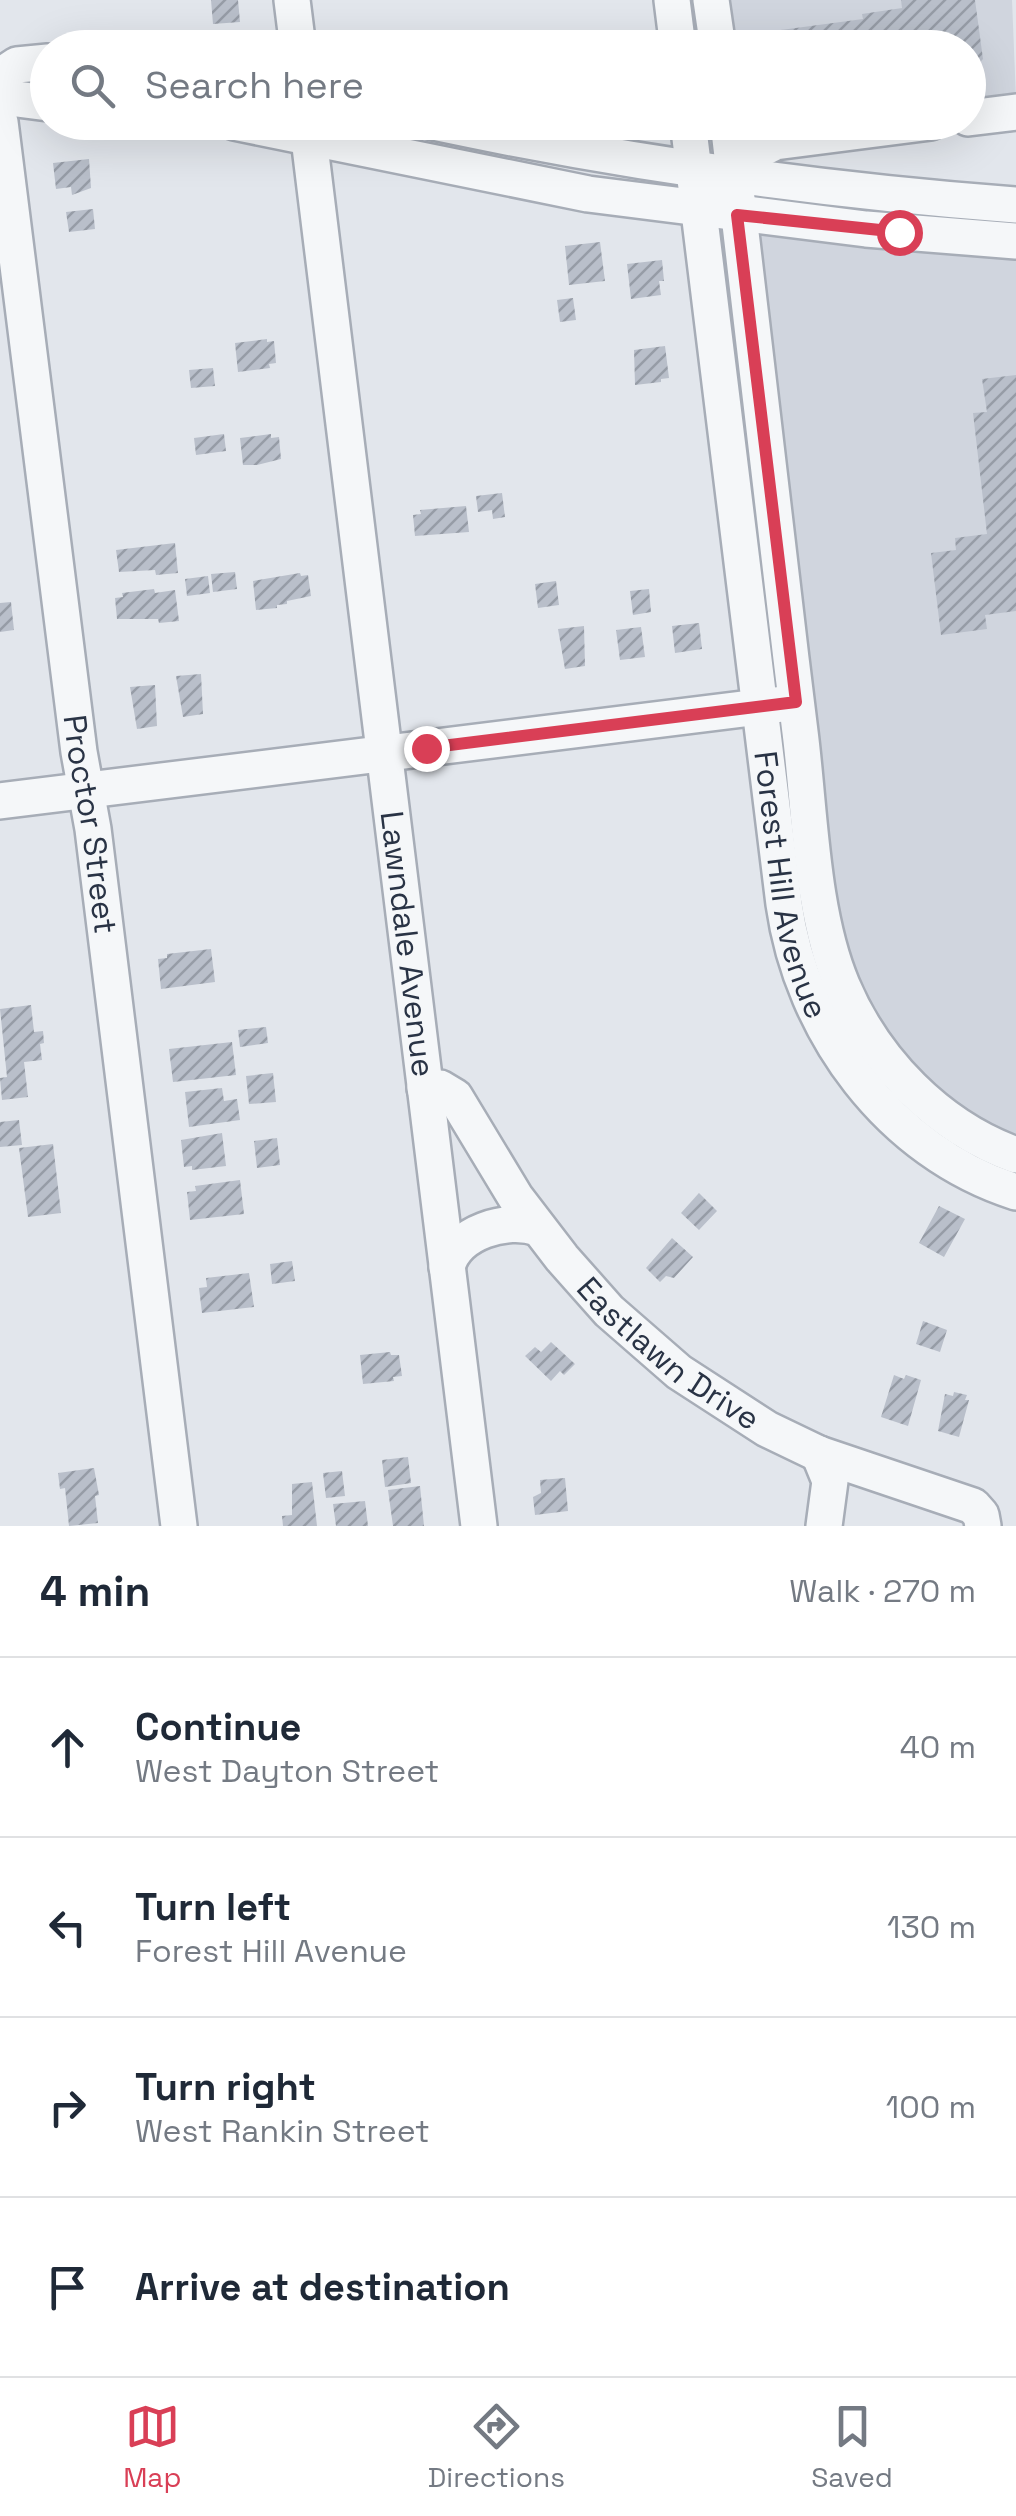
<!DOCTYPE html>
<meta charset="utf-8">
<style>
:root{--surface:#fff;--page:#f2f2f3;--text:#1f2937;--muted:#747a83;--line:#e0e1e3;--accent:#d93f56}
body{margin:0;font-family:"Space Grotesk",sans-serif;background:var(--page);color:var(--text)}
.stop{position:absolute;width:30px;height:30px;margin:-22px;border:8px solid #d93f56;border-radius:50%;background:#fff}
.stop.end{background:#d93f56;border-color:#fff;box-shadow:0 2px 10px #0008}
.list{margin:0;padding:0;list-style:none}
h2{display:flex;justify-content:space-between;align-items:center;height:130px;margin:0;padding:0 40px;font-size:42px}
h2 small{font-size:32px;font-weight:400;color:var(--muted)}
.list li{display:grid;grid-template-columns:65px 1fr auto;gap:30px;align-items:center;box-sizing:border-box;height:180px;padding:0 40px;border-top:2px solid var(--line)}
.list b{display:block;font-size:38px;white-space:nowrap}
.list p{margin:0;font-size:32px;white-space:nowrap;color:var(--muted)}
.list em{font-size:32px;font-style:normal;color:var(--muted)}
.icon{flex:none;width:55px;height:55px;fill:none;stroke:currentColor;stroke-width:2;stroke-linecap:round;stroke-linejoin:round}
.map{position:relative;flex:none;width:1016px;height:1526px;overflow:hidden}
.search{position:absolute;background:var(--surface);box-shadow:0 10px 40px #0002;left:30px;right:30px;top:30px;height:110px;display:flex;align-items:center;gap:25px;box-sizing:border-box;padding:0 35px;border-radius:55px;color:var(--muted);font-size:38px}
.sheet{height:850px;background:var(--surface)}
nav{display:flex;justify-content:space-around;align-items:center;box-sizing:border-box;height:140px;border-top:2px solid var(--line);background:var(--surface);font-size:28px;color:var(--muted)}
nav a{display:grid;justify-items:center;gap:5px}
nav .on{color:var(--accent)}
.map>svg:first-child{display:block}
</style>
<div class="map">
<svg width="1016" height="1526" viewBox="0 0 1016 1526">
<defs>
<pattern id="building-hatch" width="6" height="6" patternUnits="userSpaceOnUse" patternTransform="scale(2.5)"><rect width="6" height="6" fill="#b9bfca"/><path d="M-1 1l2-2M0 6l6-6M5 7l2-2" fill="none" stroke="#969ca6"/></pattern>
</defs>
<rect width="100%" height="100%" fill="#e2e6ec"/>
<path fill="#d0d5de" d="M722,0h290l4,99 -47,7 -1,-58 -240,-1z
M765,233l251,21v887l-41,-22 -58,-45 -50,-67 -30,-86 -80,-683z"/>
<path fill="url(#building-hatch)" d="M211,0h27l2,22 -27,2z
M901,0h74l8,59 -15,17v-28h-200l-2,-16 97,-13 -1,-5 40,-6z
M89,159l2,29 -19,7 -1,-8 -15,2 -3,-26z
M93,209l2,20 -26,3 -3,-20z
M600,242l5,39 -36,4 -4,-39z
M662,260l2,21h-5l2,14 -30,4 -4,-35z
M573,298l3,22 -16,2 -3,-22z
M267,339v3l7,-1 2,22 -7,1 1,4 -32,4 -3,-29z
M665,346l4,32 -8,1v3l-26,3 -1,-35z
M213,368l2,18 -24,2 -2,-18z
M1016,375v236l-31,4 2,14 -46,6 -10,-82 25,-3 -1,-12 32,-4 -14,-121 14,-1 -5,-33z
M224,434l2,17 -30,4 -2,-17z
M271,434v4l8,-1 2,22 -24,6h-14l-3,-27z
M502,493l3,24 -12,2 -1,-9 -14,2 -2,-16z
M466,506l3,26 -54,4 -2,-21 8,-1 -1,-4z
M175,543l3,30 -22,2 -1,-5 -36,2 -3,-22z
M235,572l2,17 -24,3 -2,-18z
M300,573l1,3 7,-1 3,21 -24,5v3l-10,1v3l-21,2 -3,-29z
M208,576l2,17 -23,3 -2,-17z
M556,581l3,24 -21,3 -3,-24z
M154,589l1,4 20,-3 4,31 -20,2 -1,-4h-41l-2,-21 8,-1 -1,-4z
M649,589l2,23 -18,3 -3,-24z
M11,602l3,28 -14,2v-29z
M699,623l3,26 -27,4 -3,-27z
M584,626l1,40 -20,3 -7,-40z
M641,627l4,30 -25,3 -4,-30z
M201,674l2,40 -20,3 -7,-41z
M155,685l2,41 -20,3 -7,-42z
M211,949l4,33 -54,7 -3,-30 9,-1v-4z
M31,1005l3,27 9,-1 1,12 -4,1 2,16 -18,2 4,35 -26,3 -2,-22 7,-1 -7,-68z
M266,1027l2,16 -28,4 -2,-17z
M232,1042l4,33 -63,7 -4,-33z
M273,1073l3,29 -27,2 -3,-28z
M222,1088l2,13 13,-2 3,21 -51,7 -4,-35z
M19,1120l3,25 -22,2v-25z
M222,1133l4,33 -34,4v-4l-8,1 -3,-27z
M277,1138l3,27 -23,3 -3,-27z
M53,1144l8,69 -33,4 -9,-69z
M240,1180l4,34 -54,6 -3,-28 9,-1 -1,-5z
M699,1193l18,18 -18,19 -18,-17z
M939,1206l26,13 -21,38 -25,-14z
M672,1238l21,19 -19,21 -8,-2 -6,6 -14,-14z
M292,1261l3,20 -23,3 -2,-20z
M249,1273l5,34 -52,6 -3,-25 8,-1 -1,-9z
M923,1321l24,9 -7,22 -24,-8z
M551,1342l24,22 -11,11 -4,-4 -9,10 -26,-25 10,-9 6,5z
M390,1352l1,3h8l3,21 -9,1 1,4 -31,3 -3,-29z
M894,1375l10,4 2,-4 15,5 -13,46 -27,-9z
M954,1392l13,3 -2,5h4l-10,37 -21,-6 7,-37 8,2z
M408,1457l3,26 -26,4 -3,-27z
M94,1468l5,27 -4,1 3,27 -29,3 -4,-38 -5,1 -2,-16z
M342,1471l3,25 -19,2 -3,-25z
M565,1478l3,33 -33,4 -2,-18 8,-4 -1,-13z
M312,1482l5,44h-34l-1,-10 10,-1v-31z
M420,1486l4,40h-31l-5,-36z
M365,1501l3,25h-32l-3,-22z"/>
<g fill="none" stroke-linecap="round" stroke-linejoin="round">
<g stroke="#a7adb7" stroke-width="40">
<g id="minor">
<path d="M292,0l6,48"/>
<path d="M672,0l6,48"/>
<path d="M711,0l7,48"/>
<path d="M0,76l17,-11 31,-3"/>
<path d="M0,89l17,10 31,4"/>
<path d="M968,118l48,-6"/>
<path id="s1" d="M0,122l79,630 14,77 86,697"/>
<path d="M234,122l354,72 278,35 150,12"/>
<path id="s2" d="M307,122l172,1404"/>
<path d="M433,122c193,41 386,68 583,83"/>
<path id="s3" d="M688,122l96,782c18,128 106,248 232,288"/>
<path d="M728,122c23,204 47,407 72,610 10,79 11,180 42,253 32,76 96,142 174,170"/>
<path d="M724,185l37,-36 14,-7 156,-20"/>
<path d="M0,801l783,-97"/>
<path id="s4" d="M425,1088h15l15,9 61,101 46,60 47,53 70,61 88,57 52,25 154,52 8,9 2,11"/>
<path d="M447,1267c9,-35 60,-50 91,-39"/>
<path d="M819,1454l11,27 -6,45"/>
</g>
</g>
<use href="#minor" stroke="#f5f7f9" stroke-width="35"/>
</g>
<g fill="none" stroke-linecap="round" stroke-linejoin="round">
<path stroke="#d93f56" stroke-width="12" d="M426,748l370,-46 -59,-487 162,17"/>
</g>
<g text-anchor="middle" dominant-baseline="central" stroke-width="8" stroke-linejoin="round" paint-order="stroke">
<g font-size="32" fill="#293345" stroke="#f2f5f9">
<text stroke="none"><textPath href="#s1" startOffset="708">Proctor Street</textPath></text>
<text stroke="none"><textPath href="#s3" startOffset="770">Forest Hill Avenue</textPath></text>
<text stroke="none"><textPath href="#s2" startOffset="828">Lawndale Avenue</textPath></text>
<text stroke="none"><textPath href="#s4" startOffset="370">Eastlawn Drive</textPath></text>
</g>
</g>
</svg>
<div class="stop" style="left:899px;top:232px"></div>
<div class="stop end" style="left:426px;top:748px"></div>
<div class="search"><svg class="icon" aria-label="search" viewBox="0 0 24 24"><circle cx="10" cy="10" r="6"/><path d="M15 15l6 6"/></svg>Search here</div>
</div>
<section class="sheet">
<h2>4 min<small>Walk · 270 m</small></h2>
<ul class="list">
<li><svg class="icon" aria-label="ahead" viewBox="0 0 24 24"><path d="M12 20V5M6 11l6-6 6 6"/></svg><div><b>Continue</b><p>West Dayton Street</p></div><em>40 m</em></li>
<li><svg class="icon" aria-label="left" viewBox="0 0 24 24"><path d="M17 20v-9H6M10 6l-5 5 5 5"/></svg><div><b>Turn left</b><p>Forest Hill Avenue</p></div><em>130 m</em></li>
<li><svg class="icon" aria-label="right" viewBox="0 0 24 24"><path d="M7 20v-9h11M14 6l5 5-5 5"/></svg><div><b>Turn right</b><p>West Rankin Street</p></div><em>100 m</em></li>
<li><svg class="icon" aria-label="arrive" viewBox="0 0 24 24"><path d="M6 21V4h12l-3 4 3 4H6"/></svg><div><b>Arrive at destination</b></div></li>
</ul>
</section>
<nav>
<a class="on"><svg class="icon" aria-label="map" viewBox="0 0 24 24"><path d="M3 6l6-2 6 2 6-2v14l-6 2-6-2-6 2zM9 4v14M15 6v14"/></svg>Map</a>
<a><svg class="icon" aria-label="directions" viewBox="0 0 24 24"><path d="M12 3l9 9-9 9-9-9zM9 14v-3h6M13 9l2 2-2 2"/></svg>Directions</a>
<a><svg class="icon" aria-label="saved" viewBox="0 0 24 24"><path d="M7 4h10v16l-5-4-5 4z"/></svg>Saved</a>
</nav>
